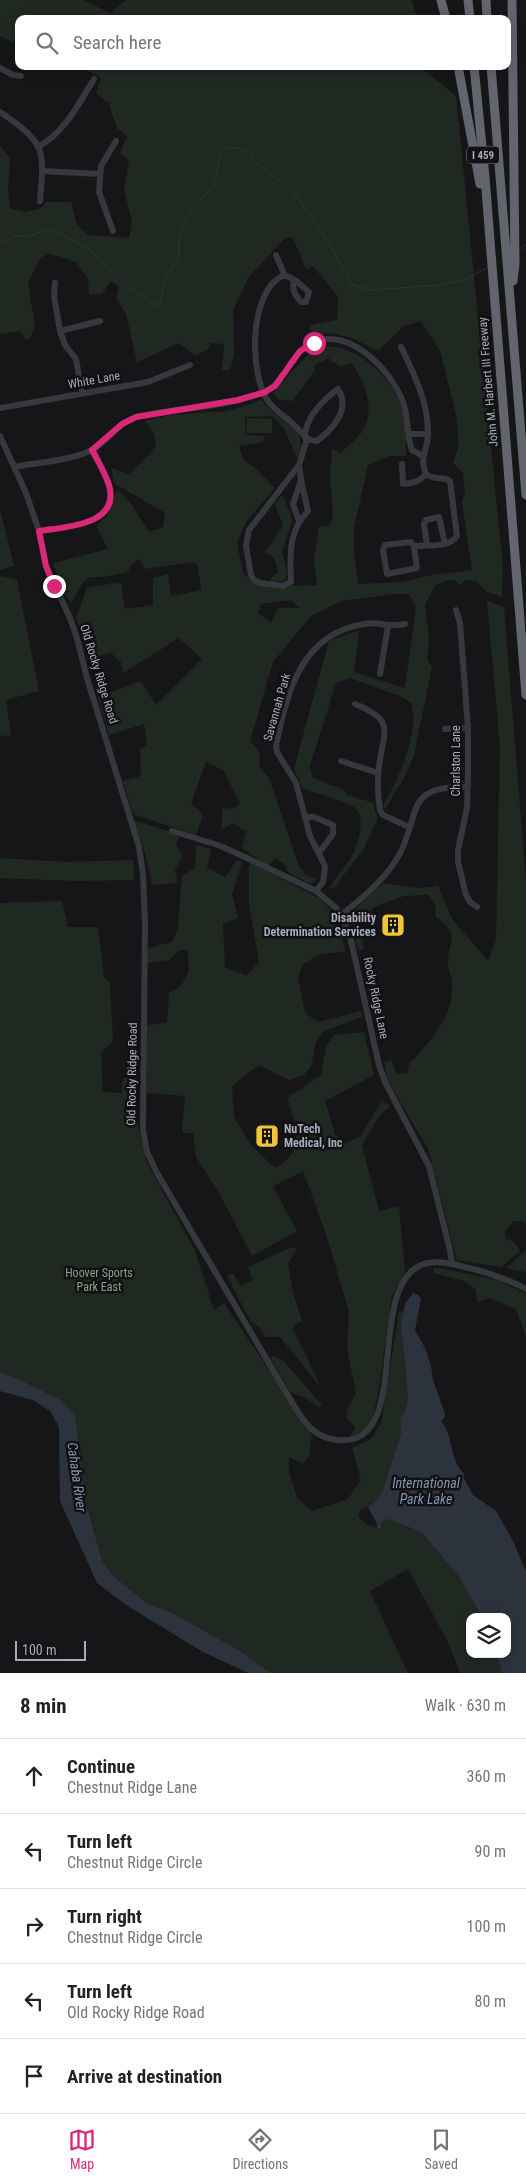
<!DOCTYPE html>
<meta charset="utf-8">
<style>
:root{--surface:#fff;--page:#f6f6f6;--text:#222;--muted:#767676;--line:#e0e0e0;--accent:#db2777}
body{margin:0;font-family:"Roboto Condensed",sans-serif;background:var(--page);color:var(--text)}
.controls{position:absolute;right:15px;bottom:15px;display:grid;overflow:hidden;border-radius:10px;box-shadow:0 2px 12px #0003}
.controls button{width:45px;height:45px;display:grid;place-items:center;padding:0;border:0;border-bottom:1px solid var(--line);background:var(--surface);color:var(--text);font:25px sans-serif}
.scale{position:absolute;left:15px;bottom:12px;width:71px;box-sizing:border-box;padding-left:5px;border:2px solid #a8acb8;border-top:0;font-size:14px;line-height:18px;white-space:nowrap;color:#a8acb8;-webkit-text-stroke:4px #111113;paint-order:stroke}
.stop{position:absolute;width:15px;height:15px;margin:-11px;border:4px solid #db2777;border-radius:50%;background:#fff}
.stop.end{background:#db2777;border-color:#fff;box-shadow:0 1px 5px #0008}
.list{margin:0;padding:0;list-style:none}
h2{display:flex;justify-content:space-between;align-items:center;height:65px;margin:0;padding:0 20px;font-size:21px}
h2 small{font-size:16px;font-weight:400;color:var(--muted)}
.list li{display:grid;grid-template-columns:32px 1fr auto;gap:15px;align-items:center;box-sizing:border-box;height:75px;padding:0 20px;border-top:1px solid var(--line)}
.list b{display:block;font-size:19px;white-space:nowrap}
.list p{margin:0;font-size:16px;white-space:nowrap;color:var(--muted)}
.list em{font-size:16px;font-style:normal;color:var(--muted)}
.icon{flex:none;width:28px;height:28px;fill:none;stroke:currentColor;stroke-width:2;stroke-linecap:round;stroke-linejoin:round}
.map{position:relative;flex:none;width:526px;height:1673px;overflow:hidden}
.search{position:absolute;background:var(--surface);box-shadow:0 2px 12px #0003;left:15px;right:15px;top:15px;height:55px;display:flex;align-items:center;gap:12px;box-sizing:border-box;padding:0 18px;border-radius:10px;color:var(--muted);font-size:19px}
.sheet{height:440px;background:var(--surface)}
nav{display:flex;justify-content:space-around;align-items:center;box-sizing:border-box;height:70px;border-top:1px solid var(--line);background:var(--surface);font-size:14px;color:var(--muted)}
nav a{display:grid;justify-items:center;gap:2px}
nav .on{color:var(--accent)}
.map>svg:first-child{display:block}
</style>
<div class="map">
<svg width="526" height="1673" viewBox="0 0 526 1673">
<rect width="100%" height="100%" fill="#161618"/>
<path fill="#202822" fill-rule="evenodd" d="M0,0h83l28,13 15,-13h285l7,19h-399v26l-19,-9z
M77,66h346l1,4 32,26 47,471 -1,30 -16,-6 -10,-10 -10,-1 -7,6 -2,-5 -9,-1 -13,5 -10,20 4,33 -2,22 5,7 -18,88 -10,23 -19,31 -2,-3c15,-27 37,-71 28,-103l-11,-7 -50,-18 -14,5 -26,83 3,12 31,12 3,5 27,8v7l4,7 -14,31 -30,40h-4c6,-14 18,-23 24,-36 5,-12 12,-36 0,-45 -7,-5 -42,-15 -52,-19l-8,-20 35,-127 30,-11 -5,42 51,16 11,-81 -7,-13h-15l-53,7 -30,15 -38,46 -23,79c8,8 12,13 9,26l10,11 30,88 7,9 10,3 -1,3 -5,3 -21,-11 -6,-10 -7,-5 -8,8 -26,-18 4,-16 -13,-9 -12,7 2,-22 11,1 6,-6 -17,-33 -17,-8 -15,41 12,12 -7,20 -63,-21 -10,-33 18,-5 -1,-27 7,-3 -3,-22 -35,11 -11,-38 43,-16 15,24 46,-46 -23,-21 -56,35 -2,-11 -10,-9 -23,6 -12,-41 11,-30 34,-6 4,27 28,-4v-27l15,-4 3,22 30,-6 -3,-24 -4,-4 -49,7 -6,-10 -8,6 -3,7 -23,5h-15l-7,5 -12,21 -7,-9 -11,-31 55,-14 -12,-23 12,-11 9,-25 13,12 19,30 14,-5 2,-14 -51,-30 -3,-15 18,6 22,-21 5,-9 -3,-13 -8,-10 25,-6 58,-4 34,-11c13,21 51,29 35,58l-13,-30 -12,-12 -27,1v18l20,1 -2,6 -24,4 5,15 12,8 19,19 -29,34 -9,21 6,30 10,10 25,6 13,-3 26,-1 -3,-26 5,-33 9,1 5,-9 -3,-43 2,-27 9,5c6,-7 17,-14 22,-23 13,-23 1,-47 -11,-67l-12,4 -12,-9 -13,7 -1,7 -22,29 -14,-2 -5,-6c8,-9 35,-41 43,-44 34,-12 75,27 85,57 6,17 5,33 5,50h-17l-21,9 -14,63v23l4,33 45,-2 23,-6 46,-6 -10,-67 3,-11 -2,-19 -10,-10 6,-18 -3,-30 -16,-64 -19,-30 -17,5 -26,25 -26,-13 -20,-5 -19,3 -4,-11 28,-5 1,-23 -25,-31 -7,3 -12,-29 -5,-3 -5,2 -36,39 -15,33 1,43 -4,16h-8l2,-26 -13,-1 -4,7 -12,6 -16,-13 -42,19 -11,-48 -10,-17 3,-11 -8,-5 -9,13h-13l-1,-15 -11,-16 -15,-6 -14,-3 -8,4 -12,25 7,43 -5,13 -5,1 -4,-9 -21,3v-189l10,13 -2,33 2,17 15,4 16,-4 5,-6h25l6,23 11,10 41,3 3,-16 -8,-32 5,-30 -9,-7 7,-17 -10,-8 -8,-24 -13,-11 5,-15 -15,-9zM291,600l9,8h-22l-7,15 -13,-10 3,-9z
M247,418l25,1v14h-26z
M282,495l8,17 2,10 -10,30 5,21 -3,8 -14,1v-3l8,-6c-1,-10 -3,-17 -13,-21l18,-26 -8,-22z
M0,509l14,57 -14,4z
M0,576l17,3 22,112 -33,9 5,35 -11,1z
M487,601l17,6 22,275v342l-3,-3h-9l-9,10v7l9,4 6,9 -19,16 -44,-7 -29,-111 -40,-68 -4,-19 8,-2 4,14 11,-1 3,-12 4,-2c19,-22 41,-45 38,-77 0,-6 -4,-12 -4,-19 0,-24 14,-27 -12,-46l-1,-12 -7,-10 -24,1 -30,11 -14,20 4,23 -6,1 -7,-38 32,-30 35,5 20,-2 14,33 36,42 8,-21 4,-194z
M133,820l41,13 5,5 -3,7 7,11 -8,13 2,14 -25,2 -7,-33z
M196,845l15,4 -4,19 18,9 12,-17 5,2 -10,33 6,23 -15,6 2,43 21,9 13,-14 -10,-58v-42l70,36 19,19 7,35 -25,2 -18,11 -4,12 7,36 13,9 43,-11 1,6 -38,14 -8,11 -5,24 -7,9 -15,5 -30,-15 -27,21 2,31 17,28 24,23c31,-16 22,-41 12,-70l34,-23 5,-29 8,-11 30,-3 10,43 -49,26 10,33 9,10 17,-8 21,-36 8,6 -11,10 -17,29 17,66 20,-5 6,66 -13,24 -14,99 -6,25 -6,9 -17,9 7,-11 -10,-9 1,-8 9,-17 -9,-44 2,-37 -22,-75 -24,-66 -30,15 24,45 -45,25 -33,-63 -23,-36 -3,-24h-11l3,-37 -38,-3v-68l20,-2 2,-30c21,-11 22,-22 18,-43h-7l-11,10 -21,3v-15l24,-6 6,-14 4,-52 13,-8z
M0,858l66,4 67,-2 1,20 -57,1 -77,-3z
M62,901l6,26h30l6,50 6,6 3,58 -12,12 2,39 18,1 2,-15 13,-1 -2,31 12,53 49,90 19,59 10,-7 88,131 -3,22 -6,8 -14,-7v14l8,27 15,13 36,-12 13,-19 -9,-32 19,-9 10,-16 18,-112h4l-1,25 6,61 -3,14 -5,8 1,15 -19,58 -7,10 -14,8 -3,5 7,9 16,5v-6l6,-4 27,10 11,7 34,41 23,40h-12v37h27l5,19h-42l-12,-31 -40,-73 -38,22 38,82h-137l-29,-21 -71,-40 -23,-8 -36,-29 -10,-15 -16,-57 -7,-61 -20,-43 -47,-23 -12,-4v-469z
M292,1247l5,2 -9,15 5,28 9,29 -8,4 -1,4 29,60 -42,-52h-14l-8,-11 -7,-4 -24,-46 6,-3 8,13 12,-6 -5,-13z
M526,1250v22l-20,-4z
M433,1267l65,13 28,14v42l-10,-27 -27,-11 -12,4 -1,-12 -9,-8 -33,-9z
M273,1356l10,4 39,45 -4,2 -12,-9 -16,-6 -19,-33z"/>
<path fill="#2c333c" d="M413,1293l5,2 3,4 -6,31 10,18 6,18 2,14 12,34v3l-4,4c13,15 8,39 23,52l-1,3 10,19 23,16 17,30 13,30v102h-24l-5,-19h10v-37h-25l-23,-40 -34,-41 -11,-7 -27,-10 -6,4 1,6 -5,-1v-4l-9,-17 7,-5 7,-10 19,-58 -1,-15 5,-8 3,-14 -7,-73 4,-20z
M0,1372l12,4 47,23 16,16 11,88 16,57 10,15 36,29 23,8 71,40 29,21h-23l-45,-21 -74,-45 -32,-24 -37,-82 -1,-74 -9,-16 -17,-11 -33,-9z"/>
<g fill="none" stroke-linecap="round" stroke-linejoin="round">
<path stroke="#2c333c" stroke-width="1" d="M0,243l14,-7h14l22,-7 10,4 30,17 39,37 26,18 5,-2 4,-22 15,-25v-17l6,-20 28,-33 8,-34 6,-5 14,2 9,5 4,7 36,27 34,47 28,49 18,6 71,-5 22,-5 26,-13
M518,250l8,-5"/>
<path stroke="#37383d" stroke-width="6" d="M0,68l13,7 8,1
M0,112c13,9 30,20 38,34 7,13 3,41 2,55
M38,147c27,-15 40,-42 56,-68
M42,171l58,3
M113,231l-14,-39 2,-26 15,-25
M276,255l9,21
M294,280c-2,10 0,14 7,22h5l3,-10c-6,-5 -16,-16 -25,-16 -5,0 -9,5 -12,8 -22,26 -22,89 -4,117 6,9 18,16 25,23 9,8 11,16 24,17 16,-12 34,-32 21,-52 -15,11 -33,29 -33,48
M55,283l-1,13 6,35 5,14 11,14 6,34
M60,331l40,-10
M401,347c14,29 28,57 27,89 -1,16 -9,21 -2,38 -8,8 -12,9 -23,10l-1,-20
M0,408l148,-26 42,-17
M410,434h18
M0,436l26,57 13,38 7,35 24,52 7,20 10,40 52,169 4,27 2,51 -2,206 4,21 10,21 136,231c11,18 21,34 45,36 76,7 26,-149 83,-175 15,-6 33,-1 48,3 20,5 39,11 57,21
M299,465l-50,65 -3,16 5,29 3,5 6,3 23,3 8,-4c-1,-26 -3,-51 17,-71l-7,-31 -2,-15 8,-26
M14,467c25,-5 55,-6 78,-17 17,-9 26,-28 45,-33 42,-10 87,-8 127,-25 19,-8 24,-31 40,-44 38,-29 86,19 99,54 6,16 3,33 9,48l11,6
M299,521l-6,-17 8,-24
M39,531c24,-4 82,-5 70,-46 -4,-12 -11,-24 -16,-36
M427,545l-3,-21 2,-4 13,-3 6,27
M414,546l-3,-4 -26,3 -2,5 4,24 30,-6 -3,-22c13,-1 35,2 43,-10l-7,-55c-7,-5 -15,0 -24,-7
M456,610l4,13 8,105v43l-1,37 -9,42v12l8,33 4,7 7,5
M380,674l8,-48
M355,704c42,17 28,27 24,63 -2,14 -1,29 1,43l3,5 26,12
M445,729l23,-1
M341,761l37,12
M305,817h9l19,8v9l-14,19
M172,831l46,14 27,12 71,34 20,17 5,7 9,21 29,129 6,17 44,84 21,84 2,14
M316,891l7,-9 2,-16 -15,-30 -14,-53 -19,-31 -1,-6c11,-54 25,-112 88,-122 14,-3 25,4 41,0
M341,915c21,-16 44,-36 57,-58 24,-42 4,-72 70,-70"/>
<path stroke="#63656e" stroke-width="9" d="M441,0l5,19
M468,0l2,19
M486,0l1,19
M512,0l3,264 -2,17
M458,66l22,118
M474,66l11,111 41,518
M491,66l35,429"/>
</g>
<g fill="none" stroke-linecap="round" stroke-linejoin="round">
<path stroke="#db2777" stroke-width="6" d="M54,586l-8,-20 -7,-35c24,-4 82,-5 70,-46 -4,-12 -11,-24 -17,-35l30,-26 14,-7 102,-17 27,-8 10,-6 25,-35 14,-8"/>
</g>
<defs>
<g id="building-square" transform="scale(1.25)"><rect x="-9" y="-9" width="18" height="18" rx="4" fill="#f1c636" stroke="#111113"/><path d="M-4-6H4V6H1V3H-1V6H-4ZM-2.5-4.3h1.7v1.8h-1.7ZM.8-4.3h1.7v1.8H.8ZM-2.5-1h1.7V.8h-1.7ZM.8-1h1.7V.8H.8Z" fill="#111"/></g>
</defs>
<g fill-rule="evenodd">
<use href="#building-square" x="393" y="925"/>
<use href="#building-square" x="267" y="1136"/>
</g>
<g text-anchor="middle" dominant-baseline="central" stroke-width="5" stroke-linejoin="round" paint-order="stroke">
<rect fill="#111113" stroke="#7b7e86" stroke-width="1" x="467" y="146.5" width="32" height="17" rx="4"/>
<g font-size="11" font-weight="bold" fill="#a8acb8">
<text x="483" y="155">I 459</text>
</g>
<g font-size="12" fill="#a8acb8" stroke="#111113">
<text transform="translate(94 380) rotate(-10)">White Lane</text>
<text transform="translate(488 382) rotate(-95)">John M. Harbert III Freeway</text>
<text transform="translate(99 674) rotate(73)">Old Rocky Ridge Road</text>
<text transform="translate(277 707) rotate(-74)">Savannah Park</text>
<text transform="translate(456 761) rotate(-90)">Charlston Lane</text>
<text transform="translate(376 998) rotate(78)">Rocky Ridge Lane</text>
<text transform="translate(132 1074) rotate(-89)">Old Rocky Ridge Road</text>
</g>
<g font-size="12" font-weight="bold" fill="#a8acb8" stroke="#111113" text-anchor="end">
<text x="376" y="918">Disability<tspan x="376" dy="14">Determination Services</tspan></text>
<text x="284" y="1129" text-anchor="start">NuTech<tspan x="284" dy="14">Medical, Inc</tspan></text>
</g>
<g font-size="12" fill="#80a386" stroke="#111113">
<text x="99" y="1273">Hoover Sports<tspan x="99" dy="14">Park East</tspan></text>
</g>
<g font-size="14" font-style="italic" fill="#8095b3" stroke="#111113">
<text transform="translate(77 1477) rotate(82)">Cahaba River</text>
<text x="426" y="1483">International<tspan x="426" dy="16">Park Lake</tspan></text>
</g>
</g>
</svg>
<div class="controls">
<button><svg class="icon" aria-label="layers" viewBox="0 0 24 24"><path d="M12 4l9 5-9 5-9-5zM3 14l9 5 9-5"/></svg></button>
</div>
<div class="scale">100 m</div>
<div class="stop" style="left:314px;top:343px"></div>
<div class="stop end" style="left:54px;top:586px"></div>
<div class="search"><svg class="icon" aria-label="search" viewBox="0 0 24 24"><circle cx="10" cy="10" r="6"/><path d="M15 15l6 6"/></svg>Search here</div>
</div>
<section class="sheet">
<h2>8 min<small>Walk · 630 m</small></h2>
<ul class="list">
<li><svg class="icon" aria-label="ahead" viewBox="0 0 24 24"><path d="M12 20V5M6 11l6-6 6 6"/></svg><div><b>Continue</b><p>Chestnut Ridge Lane</p></div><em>360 m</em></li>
<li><svg class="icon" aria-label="left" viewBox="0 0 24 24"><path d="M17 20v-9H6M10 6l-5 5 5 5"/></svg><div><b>Turn left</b><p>Chestnut Ridge Circle</p></div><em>90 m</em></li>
<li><svg class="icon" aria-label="right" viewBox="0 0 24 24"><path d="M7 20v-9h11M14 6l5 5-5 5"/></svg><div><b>Turn right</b><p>Chestnut Ridge Circle</p></div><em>100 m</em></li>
<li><svg class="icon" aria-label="left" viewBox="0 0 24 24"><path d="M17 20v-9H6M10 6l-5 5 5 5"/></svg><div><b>Turn left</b><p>Old Rocky Ridge Road</p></div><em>80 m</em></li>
<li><svg class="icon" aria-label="arrive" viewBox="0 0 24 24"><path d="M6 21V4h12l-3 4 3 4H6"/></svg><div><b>Arrive at destination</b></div></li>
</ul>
</section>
<nav>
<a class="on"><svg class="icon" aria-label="map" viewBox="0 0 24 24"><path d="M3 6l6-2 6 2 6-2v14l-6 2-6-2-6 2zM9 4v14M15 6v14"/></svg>Map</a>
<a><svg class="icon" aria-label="directions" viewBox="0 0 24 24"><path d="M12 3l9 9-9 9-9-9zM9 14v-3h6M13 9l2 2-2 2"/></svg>Directions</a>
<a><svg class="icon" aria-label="saved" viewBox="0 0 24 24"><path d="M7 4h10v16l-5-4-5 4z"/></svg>Saved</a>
</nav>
